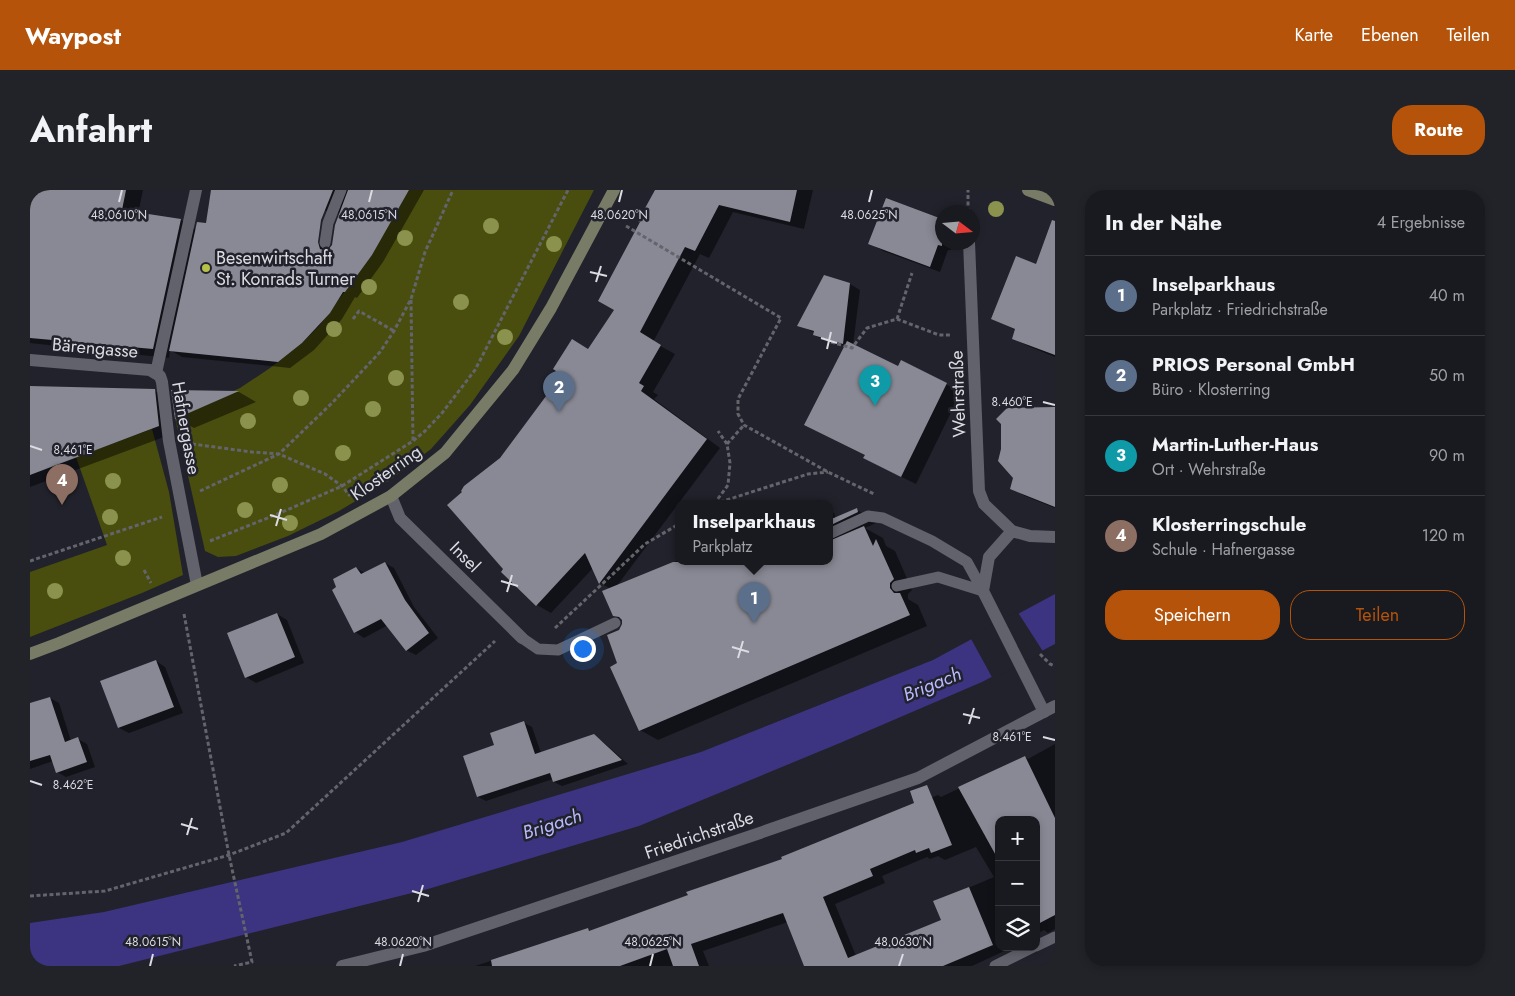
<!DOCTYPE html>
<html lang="de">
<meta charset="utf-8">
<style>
:root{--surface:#191a20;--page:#222329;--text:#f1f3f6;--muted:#9fa1a5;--line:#37383e;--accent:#b45309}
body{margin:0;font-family:Jost,sans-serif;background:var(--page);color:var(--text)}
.controls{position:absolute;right:15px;bottom:15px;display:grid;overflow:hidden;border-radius:10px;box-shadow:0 2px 8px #0003}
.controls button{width:45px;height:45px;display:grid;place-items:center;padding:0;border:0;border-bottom:1px solid var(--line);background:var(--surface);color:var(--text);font:25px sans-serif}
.compass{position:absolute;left:905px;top:15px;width:45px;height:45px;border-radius:50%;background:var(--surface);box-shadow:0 2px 8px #0003;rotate:106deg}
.you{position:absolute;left:552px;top:458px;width:18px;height:18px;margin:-12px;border:4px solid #fff;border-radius:50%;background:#1a73e8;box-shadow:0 0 0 8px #1a73e833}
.badge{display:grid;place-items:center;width:32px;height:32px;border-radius:50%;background:var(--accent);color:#fff;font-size:16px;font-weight:700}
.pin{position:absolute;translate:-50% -41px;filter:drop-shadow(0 1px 2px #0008)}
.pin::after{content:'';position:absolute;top:26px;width:18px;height:15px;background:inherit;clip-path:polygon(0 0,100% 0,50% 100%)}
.popup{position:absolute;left:645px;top:310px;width:158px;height:65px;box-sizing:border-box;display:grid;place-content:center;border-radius:10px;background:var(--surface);filter:drop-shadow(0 1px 4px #0005);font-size:16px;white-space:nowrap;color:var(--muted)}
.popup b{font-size:19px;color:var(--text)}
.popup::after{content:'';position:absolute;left:50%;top:100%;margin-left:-10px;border:10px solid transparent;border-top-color:var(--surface)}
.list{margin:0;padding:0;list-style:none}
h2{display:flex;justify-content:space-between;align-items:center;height:65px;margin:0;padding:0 20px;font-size:21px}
h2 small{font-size:16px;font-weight:400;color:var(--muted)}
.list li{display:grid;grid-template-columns:32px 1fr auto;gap:15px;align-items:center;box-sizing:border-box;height:80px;padding:0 20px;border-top:1px solid var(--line)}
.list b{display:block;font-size:19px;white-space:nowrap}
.list p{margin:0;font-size:16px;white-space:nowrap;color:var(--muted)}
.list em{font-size:16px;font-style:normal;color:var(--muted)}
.actions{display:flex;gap:10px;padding:15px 20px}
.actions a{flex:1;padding:11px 0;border:1px solid var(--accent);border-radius:20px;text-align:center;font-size:18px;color:var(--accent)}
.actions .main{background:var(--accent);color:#fff}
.icon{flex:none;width:28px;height:28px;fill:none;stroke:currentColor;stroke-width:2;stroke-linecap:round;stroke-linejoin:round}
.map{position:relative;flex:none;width:1025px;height:776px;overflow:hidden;border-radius:20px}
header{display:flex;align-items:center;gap:30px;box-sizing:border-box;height:70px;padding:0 25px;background:var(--accent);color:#fff}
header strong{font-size:24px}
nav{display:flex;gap:28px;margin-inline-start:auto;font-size:18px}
.intro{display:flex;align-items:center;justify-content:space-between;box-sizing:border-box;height:120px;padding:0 30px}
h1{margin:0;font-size:35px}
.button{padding:12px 22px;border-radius:20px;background:var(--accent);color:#fff;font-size:18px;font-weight:700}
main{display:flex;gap:30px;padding:0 30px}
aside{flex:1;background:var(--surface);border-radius:20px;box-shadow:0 2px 8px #0003}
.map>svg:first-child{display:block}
</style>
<header>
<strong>Waypost</strong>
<nav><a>Karte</a><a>Ebenen</a><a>Teilen</a></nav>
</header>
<div class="intro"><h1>Anfahrt</h1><a class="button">Route</a></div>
<main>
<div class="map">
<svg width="1025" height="776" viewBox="0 0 1025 776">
<rect width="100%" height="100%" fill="#21222b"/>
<path fill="#494e0e" d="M379,0h185l-75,146 -49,69 -39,44 -42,32 -50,30 -51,25 -52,20 -18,1 -13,-6 -30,-133 65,-30 30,-20 32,-25 17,-17 53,-71z
M122,239l17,63 14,83 -41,18 -112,44v-65l77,-27 -31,-88z"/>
<path fill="#3c3381" d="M1025,404v50l-73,38 -142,61 -201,83 -211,63 -309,77h-89v-43l74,-11 298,-70 299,-90 232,-92z"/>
<path fill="#21222b" d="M987,421l27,42 -51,26 -23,-42z"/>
<path fill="#0007" fill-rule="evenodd" d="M0,0h113l-5,24 43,6 16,10 120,12 13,7 3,-4 8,-31 -115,-24h198l-41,72 -26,36 -2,-1 -13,22 -28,31 -24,18 -108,-11 -12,-7 -1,8 -139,-15z
M627,0h156l-9,39 -71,-17 -24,46 -9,-4 -47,88 22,12 -22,38 5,3 -4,4 66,49 -104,139 63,-27v2h150v-51l5,2 2,6 21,-9 18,10 1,3 -11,5 18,10 3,8 9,5 17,39 -4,4v5l10,6 9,21 -269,114 -18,-10 -21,-66 1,-33 3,-10 -9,-6 -3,-26 -11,-6 -7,-15 -42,45 -14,-8 -32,-36 -5,-111 89,-108 27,-40z
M857,9l55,21v22h12l-3,8h-3l-8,22 -57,-21 -10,-6z
M1025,74v93l-27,-11 -15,-8 3,-8 -23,-11 44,-54z
M794,86l26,8 10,6 -7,55 46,23 3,-6 59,30 -45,92 -37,-18 -13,-11 -21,-109 -21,-6 -10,-5 1,-2 -16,-8z
M0,197l124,4 14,7 4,36 -142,53z
M142,201l67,1 17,10 -62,26 -18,-10z
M1025,226v92l-30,-12 -13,-8z
M355,373l9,5 20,39 24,31 -22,17 -10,-5 -18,-25 -24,13 -9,-6 1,-64 9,5z
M247,424l10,6 17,43 -48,20 -10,-6z
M126,471l9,6 18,46 -54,20 -10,-5 -17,-47z
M20,508l9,5 12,38 7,-2 9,5 8,23 -29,10 -9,-5 -4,-11 -23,8v-64z
M494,533l8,4 9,26 53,-17 8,5 26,23 -66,22 -8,-4 -1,-3 -67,22 -8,-4 18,-51z
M1025,554v185l-7,4 -4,-3 -8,4v-114h-37v127h14l-41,19h-166l-18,-44 -85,29 6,15h-234l113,-36 3,1 193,-71 97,-43 57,-22 3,2 84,-40 3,2zM946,657l18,30 -59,25 8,18 -87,36 -21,-52 50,-21 -3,-7 45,-19 3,2 8,-3 7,4z"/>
<path fill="#888994" d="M0,0h96l-4,20 59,9 -28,130 -123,-11z
M181,0h122l-12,30 -3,22 2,7 4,1h4l4,-5 3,-20 13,-35h61l-37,65 -27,37h-2l-13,21 -28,30 -24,19 -109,-11 28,-129 9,1z
M625,0h142l-7,32 -71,-17 -24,46 -10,-4 -45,85 21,13 -22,38 5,3 -3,5 66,48 -108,145 -14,-31 -49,53 -35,-34 2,-3 -56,-64 15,-13 -1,-1 3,-5 36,-28 58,-78 -5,-4 3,-5 -3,-2 19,-30 16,10 26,-39 -16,-9 42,-79 -2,-1z
M856,8l56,21v27l-4,-1 -8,22 -62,-23z
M1022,30l3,1v134l-43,-16 3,-10 -24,-10 25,-63 20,8z
M794,85l26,8 -7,61 -30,-9 1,-4 -17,-5z
M817,151l51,25 3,-6 46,23 -46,94 -38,-19 2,-3 -61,-30z
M0,196l125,3 4,37 -129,49z
M141,200l68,1 -64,28z
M1025,217v100l-45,-18 3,-11 -15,-17 3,-12v-25l-5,-5 11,-11z
M827,318l1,4 -29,14v-6z
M834,336l9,20 3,-7 18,40 -4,4v5l4,5h6l10,22 -271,116 -29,-64 7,-4 -10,-28 12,-5 3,-6v-4l-3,-3 -6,-1 -11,-25 71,-29h156v-21z
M355,372l20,38 24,33 -23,18 -25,-32 -27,14 -22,-43 4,-3 -3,-8 23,-12 5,7z
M247,423l18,44 -50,21 -18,-45z
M126,470l18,47 -56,21 -18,-47z
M20,507l15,45 13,-5 9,25 -31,11 -6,-18 -20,6v-58z
M494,531l11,33 59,-20 28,26 -69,22 -3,-9 -73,24 -14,-41 31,-11 -4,-12z
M995,566l30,62v97l-19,10v-105h-37v41l-41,-74z
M897,595l25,60 -21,8 -2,-5 -13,5 -1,-3 -45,19 3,7 -50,21 25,61 93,-38 -8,-19 36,-14 24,58 -50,21h-139l-21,-53 -92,31 8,22h-26l-6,-17 -47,17h-128l-1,-6 97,-32 1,3 99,-36 -2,-3 96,-33 -1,-2 133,-54 -4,-12z"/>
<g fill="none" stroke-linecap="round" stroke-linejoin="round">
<path stroke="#63646c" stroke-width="3" stroke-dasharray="4 2.5" stroke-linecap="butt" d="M938,22v-22
M596,36l155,92 -43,81v15l6,11 84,47 46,22
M381,110l2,141
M323,129l6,-8 35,20
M867,129l15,-46
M801,152l21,6 15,-20 30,-9 42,16h13
M162,254l60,8 27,2 46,20 17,12 8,10
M697,254l17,-19
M170,301l79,-37 54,-52 47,-50 14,-21 17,-32 14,-47 28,-62
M684,314l94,-30 20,-2
M684,314l14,-19 2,-22 -3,-19 -9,-13
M180,351l70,-28 62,-27 71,-45 12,-10 17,-18 33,-43 93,-180
M0,371l132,-44
M114,380l7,13
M154,424l45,241 23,107 -18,4
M525,438l90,-84 34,-20
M1010,464l10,10 5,2
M0,706l75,-5 124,-36 57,-22 209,-192"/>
<path stroke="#61626c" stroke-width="11" d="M295,53l3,-20 13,-33
M799,344l39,-18 15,2 49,23 35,21 16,29
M867,396l41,-9 45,14
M492,448l16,11 20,1 57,-27
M1006,756l19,-9
M965,776l38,-19"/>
<path stroke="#61626c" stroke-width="12" d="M126,183l40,-183"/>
<path stroke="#61626c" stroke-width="12" d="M939,52l10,249 5,13 28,27 -23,26 -6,34 61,121
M0,170l120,10 10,6 2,6 7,59 28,144
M361,306l9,22 122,120
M982,341l18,5 25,1"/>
<path stroke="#61626c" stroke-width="12" d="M312,776l81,-20 331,-111 164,-57 137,-72"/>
<path stroke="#787b66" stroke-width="12" d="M998,0l27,10
M0,464l29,-11 262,-109 70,-38 54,-43 68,-83 38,-62 63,-118"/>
</g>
<g fill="#8a924d">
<circle cx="966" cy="19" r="8"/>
<circle cx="461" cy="36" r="8"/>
<circle cx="375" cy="48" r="8"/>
<circle cx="524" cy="54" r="8"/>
<circle cx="339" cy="97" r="8"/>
<circle cx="431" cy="112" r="8"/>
<circle cx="304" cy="139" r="8"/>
<circle cx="475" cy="147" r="8"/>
<circle cx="366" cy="188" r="8"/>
<circle cx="271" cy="208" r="8"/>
<circle cx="343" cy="219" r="8"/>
<circle cx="218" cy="231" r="8"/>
<circle cx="313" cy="263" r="8"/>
<circle cx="83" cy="291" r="8"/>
<circle cx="250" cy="295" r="8"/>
<circle cx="215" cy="320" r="8"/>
<circle cx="80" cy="327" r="8"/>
<circle cx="260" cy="333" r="8"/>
<circle cx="93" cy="368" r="8"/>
<circle cx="25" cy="401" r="8"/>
</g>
<path fill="none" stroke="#dbdbe2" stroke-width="2" d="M89,12l3,-12M339,12l3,-12M589,12l3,-12M839,12l3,-12M560,82l17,4M566,92l5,-16M791,148l16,5M797,159l4,-17M1013,212l12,3M0,256l12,4M240,325l17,5M246,336l5,-17M471,391l17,5M477,402l5,-17M702,457l17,5M708,468l5,-17M933,524l17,4M939,534l5,-16M1013,547l12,3M0,591l12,4M151,634l17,5M157,645l5,-17M382,701l17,5M388,712l5,-17M120,776l3,-12M370,776l3,-12M620,776l3,-12M869,776l4,-12"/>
<circle fill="#b6c149" stroke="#21222b" stroke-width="2" cx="176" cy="78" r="5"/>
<g text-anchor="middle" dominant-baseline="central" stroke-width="5" stroke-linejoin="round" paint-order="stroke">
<g font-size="18" fill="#dbdbe2" stroke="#21222b" text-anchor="start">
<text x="186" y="68">Besenwirtschaft<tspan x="186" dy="21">St. Konrads Turner</tspan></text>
</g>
<g font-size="18" fill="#dbdbe2" stroke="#21222b">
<text transform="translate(65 158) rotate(5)">Bärengasse</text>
<text transform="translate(928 204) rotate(-92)">Wehrstraße</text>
<text transform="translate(156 238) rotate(80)">Hafnergasse</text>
<text transform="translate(356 283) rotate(-35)">Klosterring</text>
<text transform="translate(435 367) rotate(45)">Insel</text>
<text transform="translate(669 645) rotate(-19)">Friedrichstraße</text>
</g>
<g font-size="19" font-style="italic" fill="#b9bafd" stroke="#21222b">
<text transform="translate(902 494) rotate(-22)">Brigach</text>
<text transform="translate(522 634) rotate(-18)">Brigach</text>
</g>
</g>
<g font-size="12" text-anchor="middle" fill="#dbdbe2" stroke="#21222b" stroke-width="5" stroke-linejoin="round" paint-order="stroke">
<text x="89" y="29">48.0610°N</text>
<text x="339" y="29">48.0615°N</text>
<text x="589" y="29">48.0620°N</text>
<text x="839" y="29">48.0625°N</text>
<text x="982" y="216">8.460°E</text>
<text x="43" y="264">8.461°E</text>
<text x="982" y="551">8.461°E</text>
<text x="43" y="599">8.462°E</text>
<text x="123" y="756">48.0615°N</text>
<text x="373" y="756">48.0620°N</text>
<text x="623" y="756">48.0625°N</text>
<text x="873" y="756">48.0630°N</text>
</g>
</svg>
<div class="controls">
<button>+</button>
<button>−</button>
<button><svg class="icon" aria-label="layers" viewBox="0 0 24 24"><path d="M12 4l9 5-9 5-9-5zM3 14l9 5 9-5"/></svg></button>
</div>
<svg class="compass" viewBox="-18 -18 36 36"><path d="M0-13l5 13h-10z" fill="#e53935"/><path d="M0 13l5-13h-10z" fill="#9fa1a5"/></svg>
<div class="you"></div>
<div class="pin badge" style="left:724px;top:433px;background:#5c6f8a">1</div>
<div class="popup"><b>Inselparkhaus</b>Parkplatz</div>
<div class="pin badge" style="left:529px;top:222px;background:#5c6f8a">2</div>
<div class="pin badge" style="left:845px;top:216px;background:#0f9aa8">3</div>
<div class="pin badge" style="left:32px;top:315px;background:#8d6e63">4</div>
</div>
<aside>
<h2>In der Nähe<small>4 Ergebnisse</small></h2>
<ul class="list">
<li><span class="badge" style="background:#5c6f8a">1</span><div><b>Inselparkhaus</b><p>Parkplatz · Friedrichstraße</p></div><em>40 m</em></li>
<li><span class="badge" style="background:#5c6f8a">2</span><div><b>PRIOS Personal GmbH</b><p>Büro · Klosterring</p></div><em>50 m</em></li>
<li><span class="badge" style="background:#0f9aa8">3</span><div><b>Martin-Luther-Haus</b><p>Ort · Wehrstraße</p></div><em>90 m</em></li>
<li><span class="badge" style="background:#8d6e63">4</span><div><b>Klosterringschule</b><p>Schule · Hafnergasse</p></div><em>120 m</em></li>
</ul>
<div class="actions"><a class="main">Speichern</a><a>Teilen</a></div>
</aside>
</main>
